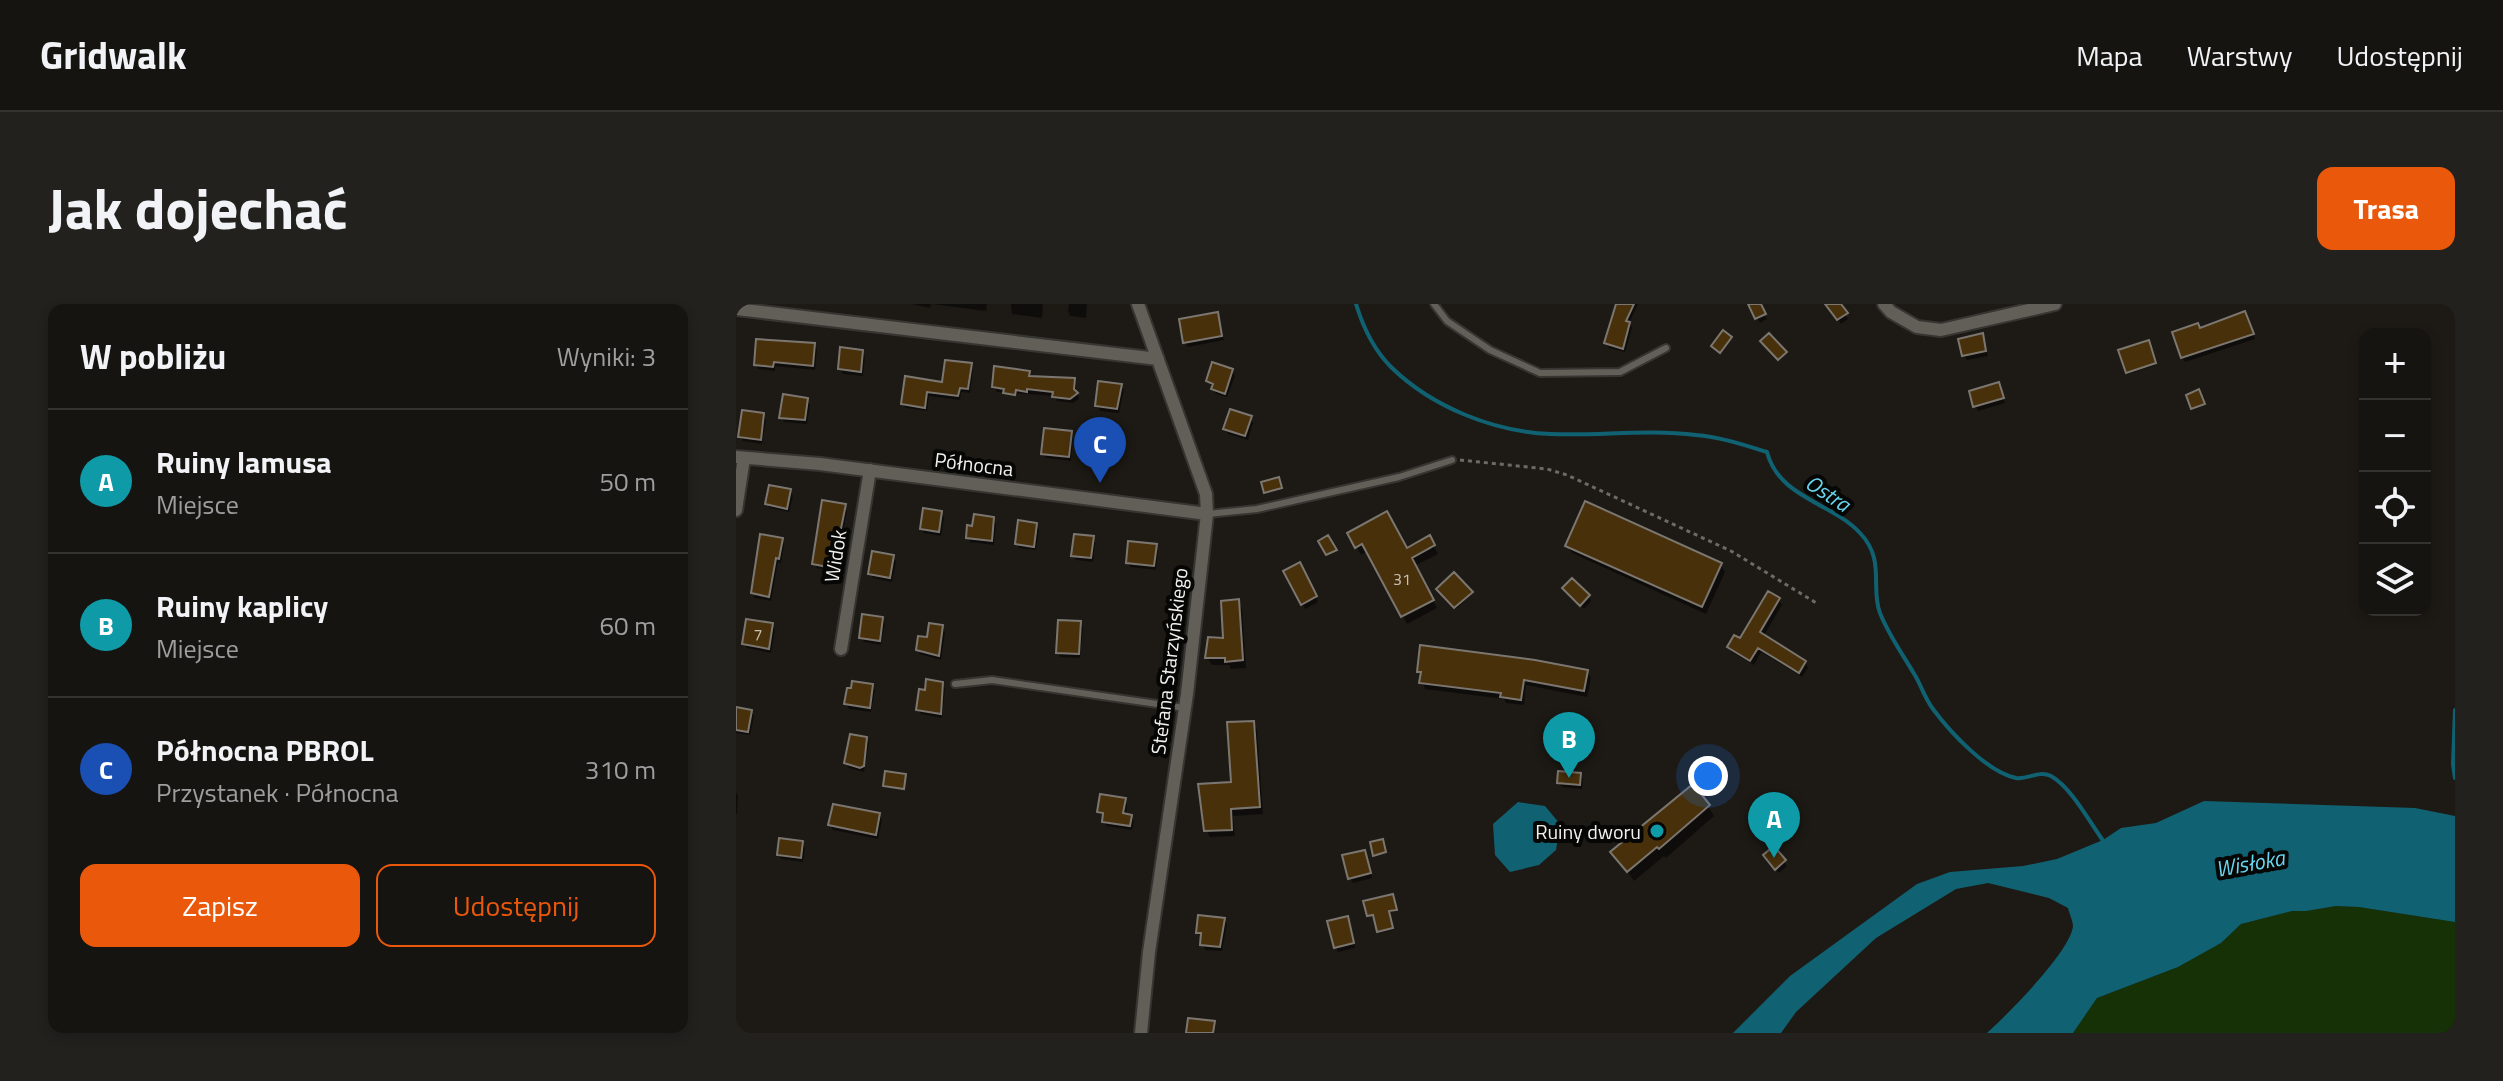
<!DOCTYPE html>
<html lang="pl">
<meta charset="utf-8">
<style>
:root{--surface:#161410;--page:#23211e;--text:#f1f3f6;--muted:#9e9e9f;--line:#353330;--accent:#ea580c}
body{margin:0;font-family:"Titillium Web",sans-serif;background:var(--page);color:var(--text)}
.controls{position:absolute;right:24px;top:24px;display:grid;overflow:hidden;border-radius:16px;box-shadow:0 4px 12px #0003}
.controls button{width:72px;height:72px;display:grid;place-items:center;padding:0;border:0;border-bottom:2px solid var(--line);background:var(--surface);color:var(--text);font:40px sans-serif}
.you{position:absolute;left:972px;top:472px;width:28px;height:28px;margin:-20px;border:6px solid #fff;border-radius:50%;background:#1a73e8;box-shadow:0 0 0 12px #1a73e833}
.badge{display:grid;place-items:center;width:52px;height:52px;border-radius:50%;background:var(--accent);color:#fff;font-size:26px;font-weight:700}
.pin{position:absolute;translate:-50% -66px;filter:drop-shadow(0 2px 4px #0008)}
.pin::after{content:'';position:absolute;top:42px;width:28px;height:24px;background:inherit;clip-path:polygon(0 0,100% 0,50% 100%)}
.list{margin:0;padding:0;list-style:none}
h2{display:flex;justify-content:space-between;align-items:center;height:104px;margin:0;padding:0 32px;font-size:34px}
h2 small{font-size:26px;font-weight:400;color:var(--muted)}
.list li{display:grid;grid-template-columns:52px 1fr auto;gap:24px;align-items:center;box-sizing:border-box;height:144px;padding:0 32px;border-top:2px solid var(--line)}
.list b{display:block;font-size:30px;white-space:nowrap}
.list p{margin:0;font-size:26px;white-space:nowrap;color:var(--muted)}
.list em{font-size:26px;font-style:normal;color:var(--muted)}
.actions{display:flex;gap:16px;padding:24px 32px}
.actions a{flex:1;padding:18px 0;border:2px solid var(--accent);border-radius:16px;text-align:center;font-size:28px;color:var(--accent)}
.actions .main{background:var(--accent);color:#fff}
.icon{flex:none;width:44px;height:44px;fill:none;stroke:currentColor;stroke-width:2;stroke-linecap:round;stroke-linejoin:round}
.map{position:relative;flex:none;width:1719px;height:729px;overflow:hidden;border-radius:16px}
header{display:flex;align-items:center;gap:48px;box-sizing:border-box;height:112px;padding:0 40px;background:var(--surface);border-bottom:2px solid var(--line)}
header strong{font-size:38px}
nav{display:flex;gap:44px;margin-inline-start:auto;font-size:28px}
.intro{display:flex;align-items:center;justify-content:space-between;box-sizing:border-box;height:192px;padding:0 48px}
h1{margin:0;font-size:56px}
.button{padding:20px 36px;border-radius:16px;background:var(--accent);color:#fff;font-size:28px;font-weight:700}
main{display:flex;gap:48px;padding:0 48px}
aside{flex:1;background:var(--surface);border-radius:16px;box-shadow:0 4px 12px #0003}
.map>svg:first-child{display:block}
</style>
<header>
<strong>Gridwalk</strong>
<nav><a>Mapa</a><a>Warstwy</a><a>Udostępnij</a></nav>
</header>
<div class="intro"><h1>Jak dojechać</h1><a class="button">Trasa</a></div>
<main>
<aside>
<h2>W pobliżu<small>Wyniki: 3</small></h2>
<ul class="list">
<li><span class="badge" style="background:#0f9aa8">A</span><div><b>Ruiny lamusa</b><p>Miejsce</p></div><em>50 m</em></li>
<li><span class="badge" style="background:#0f9aa8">B</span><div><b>Ruiny kaplicy</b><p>Miejsce</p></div><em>60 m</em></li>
<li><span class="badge" style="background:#1a4fb4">C</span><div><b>Północna PBROL</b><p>Przystanek · Północna</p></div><em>310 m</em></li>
</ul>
<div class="actions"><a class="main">Zapisz</a><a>Udostępnij</a></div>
</aside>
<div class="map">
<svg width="1719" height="729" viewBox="0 0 1719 729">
<rect width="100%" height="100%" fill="#1d1a15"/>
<path fill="#173107" d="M1600,602l23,1 96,15v111h-382l24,-35 81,-31 43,-24 20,-19 51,-13h14z"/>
<path fill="#106272" d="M1468,497l211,7 40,8v106l-96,-15 -23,-1 -30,5h-14l-51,13 -20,19 -43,24 -81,31 -24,35h-86c19,-17 84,-82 86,-107 0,-5 -4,-13 -5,-18l-19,-10 -61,-15 -32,6 -80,49 -80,74 -15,21h-48l57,-57 127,-92 33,-12 73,-6 34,-7 46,-19 18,-12 35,-5z
M782,498l27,4 15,18 -4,26 -17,15 -29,7 -15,-17 -2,-31z"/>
<path fill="#0007" d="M176,0h75l-1,7 -55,-7 -1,4z
M275,0h32l-1,14 -30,-4z
M333,0h18l-1,14 -16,-2 -2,-5z
M879,0h23l-9,19 3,5 -7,24 -16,-4 -3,-5 11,-36z
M1014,0h9l8,15 -7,4z
M1091,0h12l9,15 -7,5z
M481,10l7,26 -36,7 -3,-5z
M1511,14l8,21 -70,23 -3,-5 17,-27z
M1246,32l6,20 -21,4 -3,-4z
M1412,39l8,22 -28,9 -7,-22z
M78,41l3,4 -2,21 -40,-4v5l-17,-2 -2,-5z
M126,48l3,4 -2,20 -20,-2 -3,-5z
M234,61l3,5 -3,23 -9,-1 -1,8 -31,-4 -2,15 -21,-3 -3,-4 4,-26 37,6z
M496,67l3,5 -8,21 -11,-3 -8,-13z
M292,69l3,5 43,2 5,19 -6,4 -16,-2 -3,-5 -57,-4 -3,-5z
M385,82l3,4 -5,23 -19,-2 -3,-5z
M1265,85l4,14 -27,8 -3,-5z
M71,96l3,5 -3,19 -23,-2 -3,-5z
M27,111l3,5 -4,24 -19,-3 -2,-5z
M514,114l3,5 -5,17 -20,-6 -3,-5z
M335,129l2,4 -2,24 -25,-3 -3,-4z
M54,187l3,5 -4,16 -19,-4 -3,-4z
M109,202l2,5 -12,61 -18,-4 -3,-5z
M205,209l3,5 -3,18 -17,-3 -2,-5z
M257,215l3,5 -2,21 -24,-3 -2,-5z
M300,221l3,5 -3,20 -17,-2 -2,-4z
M613,229l57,17 23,-12 9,16 -24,12 23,42 -30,16 -39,-73 -7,4z
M357,234l2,5 -2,19 -17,-2 -3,-4z
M46,236l2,5 -3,18 -3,-1 -7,39 -16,-3 -2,-5z
M419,242l3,5 -2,19 -26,-3 -2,-5z
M831,242l153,18 5,8 -19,42 -134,-61z
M157,253l3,5 -4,20 -19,-4 -2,-4z
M563,261l19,37 -13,7 -19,-37z
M718,271l18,19 -16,15 -17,-20z
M828,284l25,8 2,5 -7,8z
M1043,296l3,5 -19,32 42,25 3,6 -6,9 -41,-25 -7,13 -22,-13 -3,-5 11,-6z
M502,297l4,8 4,59 -15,1 -2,-4h-17l-5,-8 19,-17z
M146,314l3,5 -4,22 -17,-3 -3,-5z
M344,319l3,5 -3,30 -20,-1 -2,-5z
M36,321l3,5 -4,23 -24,-5 -3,-4z
M206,323l3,5 -4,28 -21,-6 -2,-4z
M683,367l168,1 4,6 -4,19 -61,-12 -2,20 -18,-2 -2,-4 -79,-10z
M206,380l3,5 -3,29 -21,-4 -3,-5 8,-17z
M136,382l3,4 -4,22 -22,-3 -3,-5z
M0,405l15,2 3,5 -4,19 -14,-2z
M517,419l4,7 6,84 -30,2 2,20 -25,1 -4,-7 27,-46z
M130,435l3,4 -5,29 -15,-4 -2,-5z
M844,471l3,4 -1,10 -20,-2 -3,-5z
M0,488l2,4 -1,18h-1z
M388,496l3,4 -1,12h5l3,5 -2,9 -26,-4 -2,-9 -5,-5z
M972,502l6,10 -48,42 -2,-2 -30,25 -21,-29z
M143,511l3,5 -4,19 -45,-9 -3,-5z
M66,539l3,5 -2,14 -22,-3 -2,-4z
M1038,545l13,17 -8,7 -11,-13z
M631,552l5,22 -19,5 -3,-5z
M657,594l3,13 -7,2 4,17 -14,3 -4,-17h-7z
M488,616l3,4 -5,27 -17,-1 -7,-18z
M613,619l6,25 -17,4 -2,-5z"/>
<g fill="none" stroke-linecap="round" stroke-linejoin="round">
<path stroke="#106272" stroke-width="4" d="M620,0c7,23 18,46 35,63 41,40 103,65 160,67 48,2 97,-5 145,1 24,2 48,10 71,17 12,46 64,50 93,81 26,27 10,55 20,80 9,23 24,43 36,64 6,11 10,23 17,32 17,23 54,63 83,69 12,2 22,-8 35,-2 21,12 39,47 53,66
M1719,406l-2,54 2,14"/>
</g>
<path fill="#48300b" stroke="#7b7670" stroke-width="2" d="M880,0h18l-8,17 4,1 -7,27 -19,-6z
M1012,0h13l5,10 -11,5z
M1089,0h16l7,9 -11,7z
M1509,7l9,23 -73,24 -9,-26 26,-9 2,5z
M482,8l4,24 -39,7 -4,-24z
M987,26l9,7 -12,16 -9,-7z
M1033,29l18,19 -9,8 -18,-19z
M1247,29l3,18 -24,5 -4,-17z
M20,35l59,4 -2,23 -39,-4 -1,5 -19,-2z
M1413,36l7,23 -30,10 -8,-23z
M104,43l23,3 -2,22 -23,-3z
M209,56l27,3 -4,26 -8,-1 -2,8 -31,-4 -2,16 -24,-4 4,-28 37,6z
M476,58l21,7 -8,25 -14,-5 2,-5 -7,-3z
M258,62l36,5 -1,5 46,2 -1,11 4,4 -8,6 -18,-2 1,-5 -26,-3v3l-11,-2 -1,5 -12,-2 1,-4 -12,-2z
M362,77l24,3 -5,25 -22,-3z
M1263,78l5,16 -31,9 -4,-16z
M1463,85l6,15 -14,5 -5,-14z
M47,90l25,4 -3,22 -26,-2z
M494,105l22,7 -7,20 -22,-7z
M6,106l22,3 -3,27 -23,-3z
M308,124l28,3 -3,26 -28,-3z
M543,173l3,11 -18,5 -3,-11z
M33,181l22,4 -4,20 -22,-5z
M86,196l24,4 -13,64 -21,-4z
M849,197l137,62 -20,44 -137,-61z
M187,204l19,3 -3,21 -19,-3z
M651,207l20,37 23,-13 5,10 -23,13 22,42 -33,17 -39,-73 -7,4 -8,-15z
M238,210l20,3 -2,24 -26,-3 1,-13 5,1z
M282,216l19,3 -3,24 -19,-3z
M24,230l23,4 -4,21 -3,-1 -7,39 -18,-4z
M338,230l20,2 -3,22 -20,-2z
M592,231l9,15 -11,5 -8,-14z
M392,237l29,3 -3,22 -28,-3z
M136,247l22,4 -4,23 -22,-4z
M564,258l17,34 -16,9 -18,-34z
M718,268l19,20 -19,16 -18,-19z
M836,274l18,17 -10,11 -18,-18z
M1032,287l12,7 -20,34 46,29 -7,12 -41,-25 -8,13 -23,-14 7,-12 6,3z
M503,295l4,61 -18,2v-4h-20l3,-21 15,1 -2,-37z
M126,310l21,3 -3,24 -21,-3z
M10,315l27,4 -4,26 -27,-5z
M322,316l23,1 -2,33 -23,-1z
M193,319l14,2 -4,31 -23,-6 2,-14 9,1z
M684,341l115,15 53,10 -4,21 -60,-11 -3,20 -21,-3 1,-4 -82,-10 2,-11h-4z
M190,375l17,3 -2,32 -25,-4 3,-21 6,1z
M116,377l21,3 -3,24 -26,-4 3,-16h4z
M0,403l16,3 -4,22 -12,-2z
M518,417l6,86 -29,2 1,21 -28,1 -6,-47 33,-2 -4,-60z
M114,430l17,3 -3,29 -4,2 -16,-5z
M149,467l21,3 -2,15 -21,-3z
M822,467l23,2 -1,12 -23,-2z
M957,480l17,21 -51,44 -2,-2 -30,25 -17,-20z
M364,490l26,4 -3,15 9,2 -2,11 -28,-4 1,-9 -6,-1z
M97,500l47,9 -4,22 -48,-10z
M43,534l24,3 -2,17 -24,-3z
M647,535l3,13 -13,4 -3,-14z
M1038,542l12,14 -11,10 -12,-15z
M629,546l6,23 -23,6 -6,-24z
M657,590l4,16 -8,1 4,17 -16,4 -4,-17 -6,1 -4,-15z
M462,611l27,3 -5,29 -20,-2 1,-12h-5z
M612,612l6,27 -20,5 -7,-27z
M452,714l27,3 -2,12h-27z"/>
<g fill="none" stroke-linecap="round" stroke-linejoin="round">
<g stroke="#363532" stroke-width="10">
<path id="lane" d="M698,0l13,17 43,29 50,23 80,-1 46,-24
M471,210l50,-5 142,-32 53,-17
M219,380l37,-4 193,28"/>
</g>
<g stroke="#363532" stroke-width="16">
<path id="street" d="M402,0l68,190 1,20 -20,180 -38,258 -8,81
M1148,0l7,8 26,15 24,3 114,-26
M0,5l422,50
M0,153l84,7 387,50
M0,206l8,-52
M105,345l29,-179"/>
</g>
<path stroke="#6d6a66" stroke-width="3" stroke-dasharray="4 4" stroke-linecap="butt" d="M724,156l87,9 20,6 164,76 87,53"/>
<use href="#lane" stroke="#625f59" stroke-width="6"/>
<use href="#street" stroke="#625f59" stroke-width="12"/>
</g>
<circle fill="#0f9aa8" stroke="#060604" stroke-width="3" cx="921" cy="527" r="8"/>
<g text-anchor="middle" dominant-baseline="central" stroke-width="8" stroke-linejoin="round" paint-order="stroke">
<g font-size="16" fill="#c8c1b4">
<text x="666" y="275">31</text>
<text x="22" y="330">7</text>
</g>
<g font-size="20" fill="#f2f1ed" stroke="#060604">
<text transform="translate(238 160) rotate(7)">Północna</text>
<text transform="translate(99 252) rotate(-81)">Widok</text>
<text transform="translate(433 357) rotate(-83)">Stefana Starzyńskiego</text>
</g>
<g font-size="20" fill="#f2f1ed" stroke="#060604" text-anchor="end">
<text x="905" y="527">Ruiny dworu</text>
</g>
<g font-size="22" font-style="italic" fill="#69d6f1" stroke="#060604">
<text transform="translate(1092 189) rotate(33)">Ostra</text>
<text transform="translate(1514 559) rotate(-10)">Wisłoka</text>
</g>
</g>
</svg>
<div class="controls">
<button>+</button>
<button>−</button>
<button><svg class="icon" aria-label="locate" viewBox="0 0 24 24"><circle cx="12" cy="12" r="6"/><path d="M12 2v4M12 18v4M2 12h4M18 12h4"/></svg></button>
<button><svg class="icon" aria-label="layers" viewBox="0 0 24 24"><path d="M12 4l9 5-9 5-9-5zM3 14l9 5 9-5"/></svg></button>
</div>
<div class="you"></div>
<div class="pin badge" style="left:1038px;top:554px;background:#0f9aa8">A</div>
<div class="pin badge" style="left:833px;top:474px;background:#0f9aa8">B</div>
<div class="pin badge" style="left:364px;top:179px;background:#1a4fb4">C</div>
</div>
</main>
